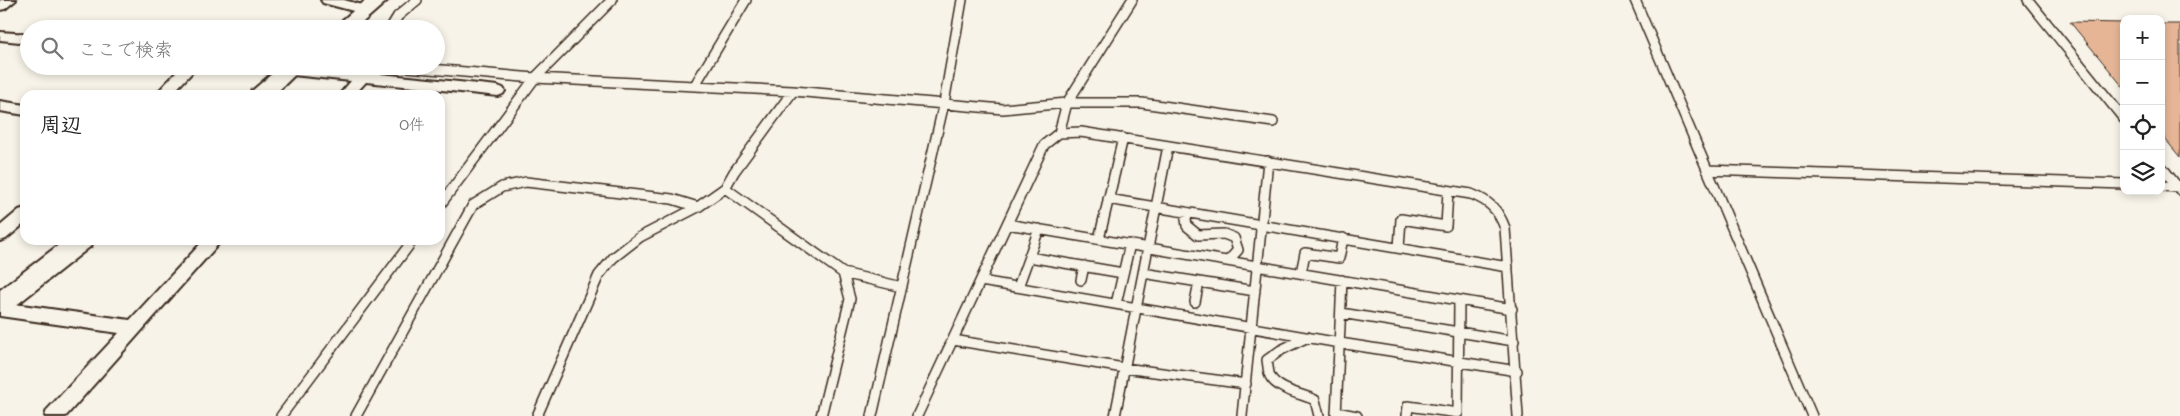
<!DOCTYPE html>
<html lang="ja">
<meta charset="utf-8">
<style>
:root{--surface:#fff;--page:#f2f2f2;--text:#222;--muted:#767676;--line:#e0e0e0}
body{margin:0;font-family:Mali,"Klee One",sans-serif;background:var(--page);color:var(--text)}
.controls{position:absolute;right:15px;top:15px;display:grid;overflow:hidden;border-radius:10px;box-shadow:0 2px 8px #0003}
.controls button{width:45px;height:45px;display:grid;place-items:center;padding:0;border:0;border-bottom:1px solid var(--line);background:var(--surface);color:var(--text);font:25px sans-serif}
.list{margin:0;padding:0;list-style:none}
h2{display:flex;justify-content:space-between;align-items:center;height:65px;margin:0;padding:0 20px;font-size:21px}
h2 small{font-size:16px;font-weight:400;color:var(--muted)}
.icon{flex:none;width:28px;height:28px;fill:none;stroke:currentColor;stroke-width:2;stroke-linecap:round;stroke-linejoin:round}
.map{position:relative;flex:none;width:2180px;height:416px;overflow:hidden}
.search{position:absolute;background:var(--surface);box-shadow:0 2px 8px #0003;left:20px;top:20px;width:425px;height:55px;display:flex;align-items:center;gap:12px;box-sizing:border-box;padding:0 18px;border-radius:28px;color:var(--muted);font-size:19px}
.panel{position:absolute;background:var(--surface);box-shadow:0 2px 8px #0003;left:20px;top:90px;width:425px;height:155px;border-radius:15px}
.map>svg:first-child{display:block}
</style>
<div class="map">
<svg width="2180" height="416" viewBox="0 0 2180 416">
<rect width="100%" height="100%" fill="#f7f3e8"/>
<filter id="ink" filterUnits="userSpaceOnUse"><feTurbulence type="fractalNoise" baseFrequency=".02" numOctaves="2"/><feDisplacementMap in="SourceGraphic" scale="10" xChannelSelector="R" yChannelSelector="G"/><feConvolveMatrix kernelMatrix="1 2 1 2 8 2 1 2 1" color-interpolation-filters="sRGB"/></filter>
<g filter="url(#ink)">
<path fill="#e5b596" stroke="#3b2a1e" d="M2070,22l54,1v65z
M2161,24h19v133l-19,-23z"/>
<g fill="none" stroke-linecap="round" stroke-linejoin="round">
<g stroke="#3b2a1e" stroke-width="12">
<path id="lane" d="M1635,0l177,416
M2028,0l96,119
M390,29l8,-13 19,-16
M395,66l140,12 258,13 210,18 64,-6h75l131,19
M695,85l51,-85
M1059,133l8,-30 65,-103
M2161,166l19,24
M1707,170l417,14
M2161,186l19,1
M725,188l118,85 7,26 -29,117
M1108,199l400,68
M440,205l95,-127 77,-78
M1185,212l2,14 11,9 26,-1 10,4 4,12 -9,10
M1007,224l505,85
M1099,239l24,-101
M1399,248l2,-29 45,7 2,-35
M1029,257l94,16
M843,273l59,14
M1143,273l112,18
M1301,273l4,-20 34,5 4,-20
M1081,280l3,-14
M981,281l359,62 177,28
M1018,287l21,-58
M1195,302l4,-20
M1116,304l14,-60
M1341,313l173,28
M1308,337l-27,13 -14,10c1,5 1,11 3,16 7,14 32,18 45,24l4,16
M953,340l171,28 122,16
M1336,412l21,4
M281,416l132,-176
M356,416l117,-211 29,-18 24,-5 146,17 26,8
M537,416l62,-141 14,-17 27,-21 58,-30 27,-19 9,-16 59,-81
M872,416l72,-313 18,-103
M917,416l127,-271 15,-12 22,-1 390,62c18,7 27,15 34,34l13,188
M1115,416l53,-270
M1242,416l26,-255
M1336,416l6,-136
M1407,416l1,-10 50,7 1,-113"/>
</g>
<g stroke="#3b2a1e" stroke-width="4">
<path id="street" d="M0,0h16l-11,9 -5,1z
M321,0h23l26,7 2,3 -7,4 -42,-11z
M0,32l29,2v9l-29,-3z
M182,66h16l-27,29h-16z
M246,66h56l196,20 5,2 2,3 -2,3 -5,2 -132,-14 -12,13h-15l12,-14 -98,-10 -5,-2z
M0,101l25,4v10l-25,-4z
M25,208v15l-19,16 -6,2v-15l19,-16z
M204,240h18l-156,176h-21l2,-6 72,-77 -119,-17v-14l130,18z"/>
</g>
<g stroke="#3b2a1e" stroke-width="4">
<path id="secondary" d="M366,0h22l-33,29h-23z
M281,66h23l-30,29h-24l3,-5z
M65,240h29l-3,6 -82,65 -9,3v-24z"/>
</g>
<use href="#lane" stroke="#f7f3e8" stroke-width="9"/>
<use href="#street" fill="#f7f3e8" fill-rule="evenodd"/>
<use href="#secondary" fill="#f7f3e8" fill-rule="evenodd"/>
</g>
</g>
</svg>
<div class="controls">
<button>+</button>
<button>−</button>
<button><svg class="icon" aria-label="locate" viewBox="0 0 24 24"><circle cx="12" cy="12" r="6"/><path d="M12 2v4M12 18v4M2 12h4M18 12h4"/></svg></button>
<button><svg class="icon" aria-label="layers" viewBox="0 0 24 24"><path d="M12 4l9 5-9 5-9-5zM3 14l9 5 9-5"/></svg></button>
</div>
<div class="search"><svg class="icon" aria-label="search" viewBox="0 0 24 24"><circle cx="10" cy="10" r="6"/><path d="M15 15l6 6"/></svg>ここで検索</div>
<section class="panel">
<h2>周辺<small>0件</small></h2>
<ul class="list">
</ul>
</section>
</div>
